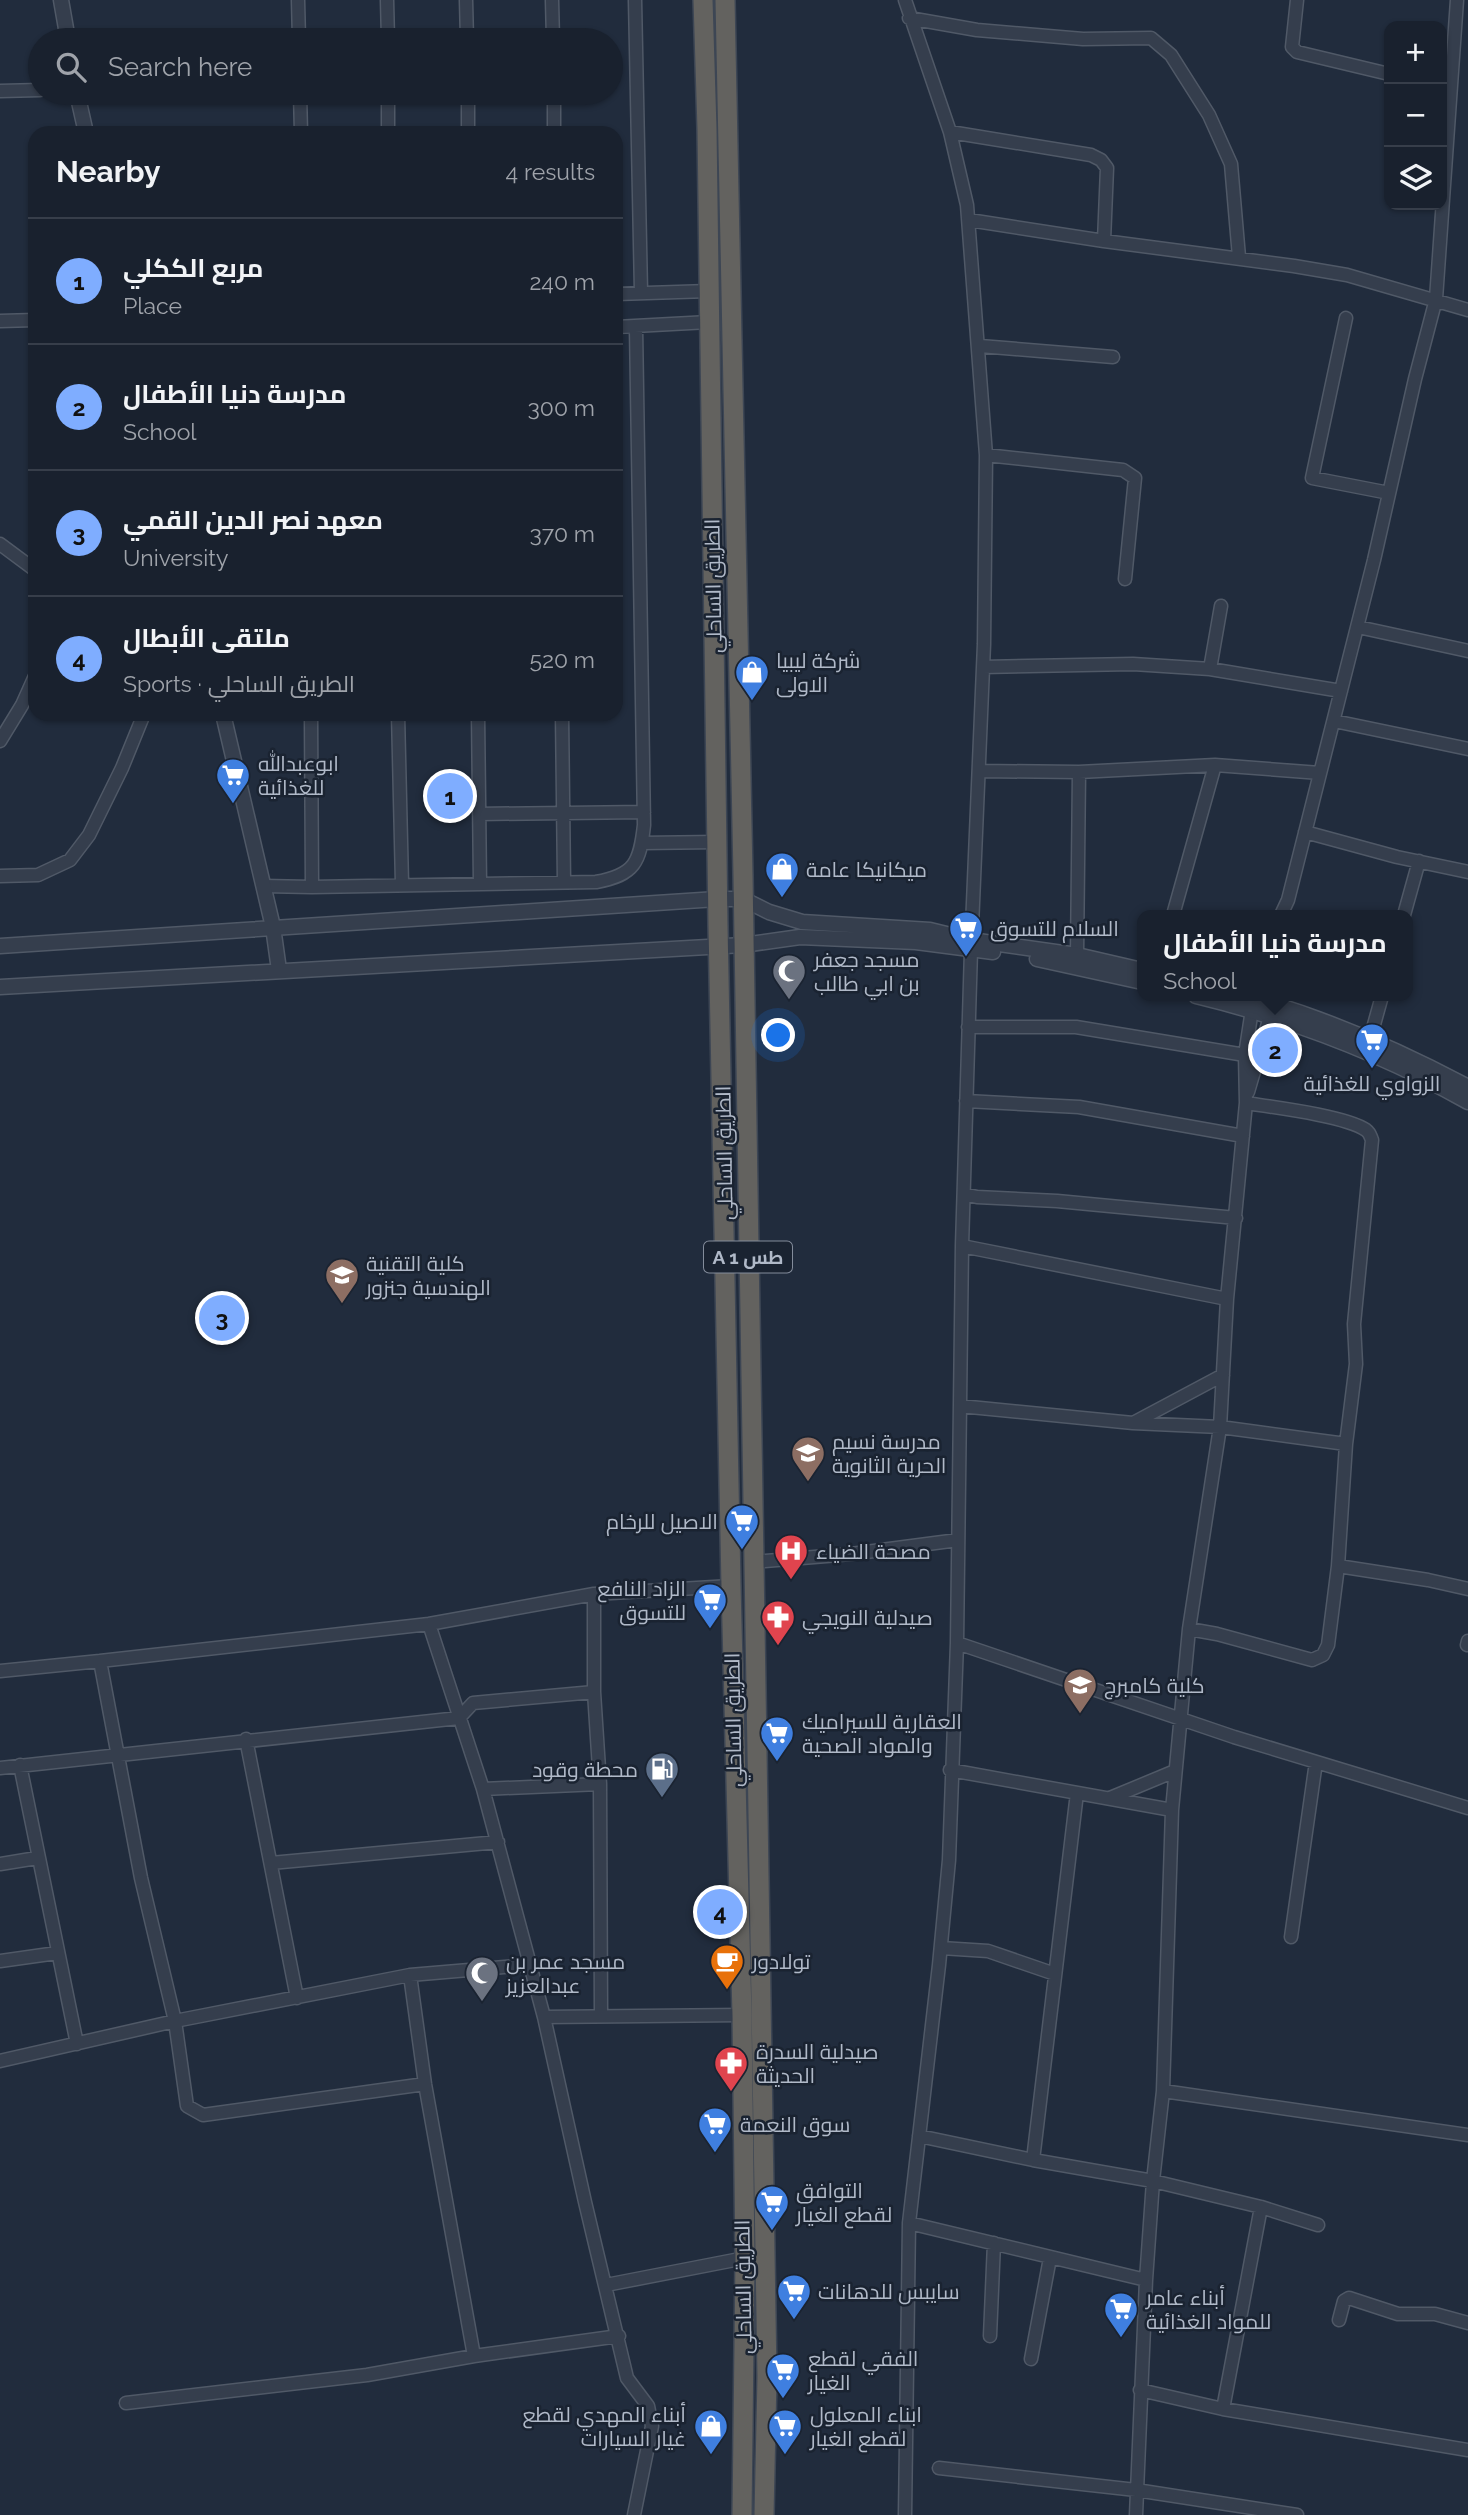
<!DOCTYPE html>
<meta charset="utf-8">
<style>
:root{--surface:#19212e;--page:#222936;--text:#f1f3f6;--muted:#9fa3aa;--line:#373e4a;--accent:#7fadff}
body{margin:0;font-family:Raleway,Cairo,sans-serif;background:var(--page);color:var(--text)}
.controls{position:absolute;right:21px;top:21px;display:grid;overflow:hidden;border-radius:14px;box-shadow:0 2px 5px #0004}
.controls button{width:63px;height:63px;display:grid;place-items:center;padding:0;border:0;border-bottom:2px solid var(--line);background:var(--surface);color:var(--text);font:35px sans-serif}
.you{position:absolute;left:779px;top:1036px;width:24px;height:24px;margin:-18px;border:5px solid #fff;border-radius:50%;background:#1a73e8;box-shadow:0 0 0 10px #1a73e833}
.badge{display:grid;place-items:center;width:46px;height:46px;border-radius:50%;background:var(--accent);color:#111;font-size:23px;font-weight:700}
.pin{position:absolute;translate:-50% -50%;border:4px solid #fff;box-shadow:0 2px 7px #0006}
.popup{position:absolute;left:1137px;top:910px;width:276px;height:91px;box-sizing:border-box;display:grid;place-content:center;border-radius:14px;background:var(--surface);filter:drop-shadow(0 2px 5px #0005);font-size:23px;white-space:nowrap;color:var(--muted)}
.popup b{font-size:26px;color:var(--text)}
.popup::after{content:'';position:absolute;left:50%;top:100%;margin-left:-14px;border:14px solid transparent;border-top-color:var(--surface)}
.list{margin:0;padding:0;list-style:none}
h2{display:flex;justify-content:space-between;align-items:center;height:91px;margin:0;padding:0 28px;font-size:30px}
h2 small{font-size:23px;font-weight:400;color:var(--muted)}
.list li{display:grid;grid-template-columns:46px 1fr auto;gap:21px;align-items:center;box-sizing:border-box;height:126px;padding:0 28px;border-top:2px solid var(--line)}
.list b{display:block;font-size:26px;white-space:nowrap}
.list p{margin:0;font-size:23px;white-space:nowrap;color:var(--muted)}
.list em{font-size:23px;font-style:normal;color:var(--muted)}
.icon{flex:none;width:38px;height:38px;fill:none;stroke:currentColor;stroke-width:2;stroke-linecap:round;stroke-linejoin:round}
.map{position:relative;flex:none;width:1468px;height:2515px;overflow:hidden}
.search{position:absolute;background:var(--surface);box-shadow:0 2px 5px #0004;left:28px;top:28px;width:595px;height:77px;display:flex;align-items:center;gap:18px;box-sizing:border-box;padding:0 24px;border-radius:38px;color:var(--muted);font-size:26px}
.panel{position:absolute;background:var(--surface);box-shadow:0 2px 5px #0004;left:28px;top:126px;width:595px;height:595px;border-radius:21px}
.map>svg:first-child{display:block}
</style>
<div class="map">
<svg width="1468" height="2515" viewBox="0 0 1468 2515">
<rect width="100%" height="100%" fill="#212c3d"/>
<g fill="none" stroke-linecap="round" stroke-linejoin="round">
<g stroke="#505967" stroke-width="15">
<path id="minor" d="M298,0l1,40
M387,0l1,40
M466,0l1,40
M552,0l1,40
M635,0l6,292
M905,0l45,132 17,73 19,250 -2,189 -13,306 -9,296 -5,397 -8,217 -10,105 -30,258 -4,292
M1297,0l-5,47 5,5 92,22
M909,18l68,12 106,9 68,-1 20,17 38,60 22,49 8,93
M282,40h17
M0,91l40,-1
M300,93l1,40
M388,93v40
M468,93v40
M554,93v40
M950,132l141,23 10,5 6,8 -3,73
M969,220l135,21 190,25 53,9 121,35
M616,294l93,-3
M1346,318l-34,160 77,15
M0,321l35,-1
M616,327l93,-5
M980,346l133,11
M986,455l137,15 12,8 -10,101
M0,544l35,26
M1358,627l110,24
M983,667l150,-3 77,5 131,22
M1210,669l11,-63
M311,714l1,173
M398,714l4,170
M478,714l2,170
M562,714l2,168
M1334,721l134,28
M0,741l22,-36 13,-29
M979,771l100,1 136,-7 105,8
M479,814l165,-2
M1305,832l92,25 71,15
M642,843l75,-1
M0,876l38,-1 32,-15 19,-25 33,-67 22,-54
M263,886l49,1 284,-5c39,-7 44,-20 48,-57l-8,-498
M1173,915l42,-150
M1281,915l7,-15 86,-340 41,-181 21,-80 21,-299
M1404,915l15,-54
M1077,955l2,-183
M968,1027h108l169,28
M1370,1039l12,-43
M1248,1092l28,-96
M966,1101l113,6 164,29
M964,1194l13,3 80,4 179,17
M962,1246l265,53
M960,1406l173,17 87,4 126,17 10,-80 -2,-40 18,-184c-2,-5 -2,-7 -6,-10 -20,-14 -94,-23 -120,-27
M1133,1423l90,-48
M754,1562l97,-8 107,-14
M1338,1566l90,14 40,9
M429,1624l54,165 61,228 198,-2
M1189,1629l28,5 95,26 11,-5 5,-10 10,-79 8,-122
M957,1643l277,94 234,71
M1467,1645l1,-4
M0,1671l100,-10
M594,1692l6,92 1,232
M246,1739l51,259
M20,1765l57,279
M0,1768l459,-50 14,-15 121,-11v-98
M950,1770l222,40
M483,1789l117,-5
M1110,1798l65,-27
M271,1863l227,-21
M0,1864l37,-6
M1291,1937l25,-175
M941,1948l47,3 67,23
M0,1961l57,-8
M410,1975l15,109 49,272
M544,2017l41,185 42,176 21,28 4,20 -18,89
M0,2061l175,-40 235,-46 119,-10
M425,2084l-222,31 -16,-9 -12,-85 -34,-143 -41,-217 329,-37 165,-30 137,-8
M1163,2091l305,44
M919,2136l114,24 120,21 108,26 57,18
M1033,2160l44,-367
M909,2223l237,57
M606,2285l139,-27
M1339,2320l5,-19 5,-3 49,16h37l33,9
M990,2336l4,-93
M1031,2359l19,-101
M1140,2390l83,19 245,41
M126,2403l241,-28 107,-19 145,-20
M1223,2409l38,-202
M939,2468l197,22 161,25
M1136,2515l10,-235 7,-99 10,-90 9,-281 17,-181 31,-202 7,-128 19,-196 -1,-48 8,-52"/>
</g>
<g stroke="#505967" stroke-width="17">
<path id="tertiary" d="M61,0l7,40
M77,93l9,40
M223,714l50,213 6,43
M0,946l717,-47h26l26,13 33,10 128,8 41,10 106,15 65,15
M1037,959l105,23
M0,987l743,-42 57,-8 116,5 77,10
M1196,996c95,23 187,58 272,106
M1246,996c77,21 151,53 222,91"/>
</g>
<g stroke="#3d4654" stroke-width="22">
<path id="trunk" d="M703,0l4,129 11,797 13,660 11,429 3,243 -3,257
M725,0l18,875 24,1502 -3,138"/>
</g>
<use href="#minor" stroke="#353e4d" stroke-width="12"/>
<use href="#tertiary" stroke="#353e4d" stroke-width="14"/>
<use href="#trunk" stroke="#63625f" stroke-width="19"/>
</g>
<defs>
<g id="shop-pin" transform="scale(1.75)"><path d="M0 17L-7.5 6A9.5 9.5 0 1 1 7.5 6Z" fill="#3f7fe0" stroke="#1a2331"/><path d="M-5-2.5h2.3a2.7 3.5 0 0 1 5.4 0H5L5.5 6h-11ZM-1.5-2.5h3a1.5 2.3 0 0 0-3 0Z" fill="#fff"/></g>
<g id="supermarket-pin" transform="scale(1.75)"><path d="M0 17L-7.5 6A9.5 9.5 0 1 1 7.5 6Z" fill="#3f7fe0" stroke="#1a2331"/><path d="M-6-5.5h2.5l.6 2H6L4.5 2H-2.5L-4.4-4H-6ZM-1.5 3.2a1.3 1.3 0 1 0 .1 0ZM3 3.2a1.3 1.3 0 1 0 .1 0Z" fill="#fff"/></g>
<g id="mosque-pin" transform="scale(1.75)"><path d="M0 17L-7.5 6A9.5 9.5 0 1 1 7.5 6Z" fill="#6b7280" stroke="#1a2331"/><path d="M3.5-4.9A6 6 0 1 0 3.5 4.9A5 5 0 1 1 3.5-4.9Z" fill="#fff"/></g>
<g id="university-pin" transform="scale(1.75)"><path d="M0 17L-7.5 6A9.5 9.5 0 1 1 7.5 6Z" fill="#8d6e63" stroke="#1a2331"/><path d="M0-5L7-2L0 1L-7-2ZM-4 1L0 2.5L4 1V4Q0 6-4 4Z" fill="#fff"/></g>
<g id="school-pin" transform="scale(1.75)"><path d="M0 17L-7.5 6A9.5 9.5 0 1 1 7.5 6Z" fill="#8d6e63" stroke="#1a2331"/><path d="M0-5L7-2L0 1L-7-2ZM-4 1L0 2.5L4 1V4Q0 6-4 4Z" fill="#fff"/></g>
<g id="hospital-pin" transform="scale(1.75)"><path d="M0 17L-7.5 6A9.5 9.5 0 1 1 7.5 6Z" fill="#e0444e" stroke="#1a2331"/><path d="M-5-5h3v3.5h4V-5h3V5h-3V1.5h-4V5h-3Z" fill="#fff"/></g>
<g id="pharmacy-pin" transform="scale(1.75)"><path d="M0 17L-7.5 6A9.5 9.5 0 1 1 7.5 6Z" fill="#e0444e" stroke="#1a2331"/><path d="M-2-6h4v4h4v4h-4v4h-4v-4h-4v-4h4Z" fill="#fff"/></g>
<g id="fuel-pin" transform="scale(1.75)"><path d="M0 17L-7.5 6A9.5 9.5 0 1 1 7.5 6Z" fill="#5c6f8a" stroke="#1a2331"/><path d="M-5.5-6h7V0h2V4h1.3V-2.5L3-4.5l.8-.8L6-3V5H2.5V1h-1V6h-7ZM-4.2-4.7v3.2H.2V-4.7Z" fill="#fff"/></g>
<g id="cafe-pin" transform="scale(1.75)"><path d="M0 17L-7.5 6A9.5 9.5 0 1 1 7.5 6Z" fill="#e8710a" stroke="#1a2331"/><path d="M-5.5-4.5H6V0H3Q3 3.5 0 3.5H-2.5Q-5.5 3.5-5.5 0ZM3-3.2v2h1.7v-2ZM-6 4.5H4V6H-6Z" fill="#fff"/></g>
</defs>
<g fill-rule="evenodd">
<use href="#shop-pin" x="752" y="672"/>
<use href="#supermarket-pin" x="233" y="775"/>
<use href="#shop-pin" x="782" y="869"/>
<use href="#supermarket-pin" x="966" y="928"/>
<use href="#mosque-pin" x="789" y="971"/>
<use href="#supermarket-pin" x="1372" y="1040"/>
<use href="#university-pin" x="342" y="1275"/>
<use href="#school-pin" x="808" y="1453"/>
<use href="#supermarket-pin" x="742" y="1521"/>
<use href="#hospital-pin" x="791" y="1551"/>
<use href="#supermarket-pin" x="710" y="1600"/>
<use href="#pharmacy-pin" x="778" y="1617"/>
<use href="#university-pin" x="1080" y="1685"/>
<use href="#supermarket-pin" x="777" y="1733"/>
<use href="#fuel-pin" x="662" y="1769"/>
<use href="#cafe-pin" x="727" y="1961"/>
<use href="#mosque-pin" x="482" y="1973"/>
<use href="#pharmacy-pin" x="731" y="2063"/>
<use href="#supermarket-pin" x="715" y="2124"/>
<use href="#supermarket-pin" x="772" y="2202"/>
<use href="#supermarket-pin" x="794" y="2291"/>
<use href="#supermarket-pin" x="1121" y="2309"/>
<use href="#supermarket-pin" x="783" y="2370"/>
<use href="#shop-pin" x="711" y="2426"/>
<use href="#supermarket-pin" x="785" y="2426"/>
</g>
<g text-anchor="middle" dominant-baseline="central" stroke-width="5" stroke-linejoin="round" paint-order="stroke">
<rect fill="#1a2331" stroke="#838c9b" stroke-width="2" x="704" y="1241.5" width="88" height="31" rx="5"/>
<g font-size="19" font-weight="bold" fill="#b0b9c8">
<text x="748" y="1257">A 1 طس</text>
</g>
<g font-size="21" fill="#b0b9c8" stroke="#1a2331">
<text transform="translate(713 586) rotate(-91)">الطريق الساحلي</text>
<text transform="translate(724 1153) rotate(-91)">الطريق الساحلي</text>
<text transform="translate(733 1720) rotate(-91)">الطريق الساحلي</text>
<text transform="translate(743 2287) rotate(-91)">الطريق الساحلي</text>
</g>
<g font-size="21" fill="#b0b9c8" stroke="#1a2331" text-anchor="start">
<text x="776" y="660">شركة ليبيا<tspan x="776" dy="24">الاولى</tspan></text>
<text x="258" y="763">ابوعبدالله<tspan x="258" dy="24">للغذائية</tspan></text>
<text x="806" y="869">ميكانيكا عامة</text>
<text x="990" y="928">السلام للتسوق</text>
<text x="814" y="959">مسجد جعفر<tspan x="814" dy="24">بن ابي طالب</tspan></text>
<text x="1372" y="1083" text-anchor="middle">الزواوي للغذائية</text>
<text x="366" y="1263">كلية التقنية<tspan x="366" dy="24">الهندسية جنزور</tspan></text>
<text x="832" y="1441">مدرسة نسيم<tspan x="832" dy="24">الحرية الثانوية</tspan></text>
<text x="718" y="1521" text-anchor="end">الاصيل للرخام</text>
<text x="816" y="1551">مصحة الضياء</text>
<text x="686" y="1588" text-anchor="end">الزاد النافع<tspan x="686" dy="24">للتسوق</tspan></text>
<text x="802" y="1617">صيدلية النويجي</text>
<text x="1104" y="1685">كلية كامبرج</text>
<text x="802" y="1721">العقارية للسيراميك<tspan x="802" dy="24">والمواد الصحية</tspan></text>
<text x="638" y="1769" text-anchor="end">محطة وقود</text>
<text x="506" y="1961">مسجد عمر بن<tspan x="506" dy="24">عبدالعزيز</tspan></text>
<text x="752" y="1961">تولادور</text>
<text x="756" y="2051">صيدلية السدرة<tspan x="756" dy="24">الحديثة</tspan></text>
<text x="740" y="2124">سوق النعمة</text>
<text x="796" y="2190">التوافق<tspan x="796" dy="24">لقطع الغيار</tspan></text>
<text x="818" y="2291">سايبس للدهانات</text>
<text x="1146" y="2297">أبناء عامر<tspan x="1146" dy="24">للمواد الغذائية</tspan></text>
<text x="808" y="2358">الفقي لقطع<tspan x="808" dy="24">الغيار</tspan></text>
<text x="686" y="2414" text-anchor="end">أبناء المهدي لقطع<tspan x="686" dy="24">غيار السيارات</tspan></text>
<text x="810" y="2414">ابناء المعلول<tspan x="810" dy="24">لقطع الغيار</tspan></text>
</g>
</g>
</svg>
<div class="controls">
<button>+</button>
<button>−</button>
<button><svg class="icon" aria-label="layers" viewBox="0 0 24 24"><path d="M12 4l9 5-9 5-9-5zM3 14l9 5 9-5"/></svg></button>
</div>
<div class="you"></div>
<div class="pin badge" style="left:450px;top:796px">1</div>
<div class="pin badge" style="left:1275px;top:1050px">2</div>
<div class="popup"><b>مدرسة دنيا الأطفال</b>School</div>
<div class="pin badge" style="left:222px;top:1318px">3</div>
<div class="pin badge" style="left:720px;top:1912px">4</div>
<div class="search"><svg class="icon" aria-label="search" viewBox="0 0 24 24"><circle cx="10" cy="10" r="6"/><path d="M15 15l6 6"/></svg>Search here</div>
<section class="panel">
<h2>Nearby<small>4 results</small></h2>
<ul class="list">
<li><span class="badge">1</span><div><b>مربع الككلي</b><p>Place</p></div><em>240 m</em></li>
<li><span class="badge">2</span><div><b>مدرسة دنيا الأطفال</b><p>School</p></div><em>300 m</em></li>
<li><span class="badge">3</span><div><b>معهد نصر الدين القمي</b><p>University</p></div><em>370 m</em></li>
<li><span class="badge">4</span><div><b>ملتقى الأبطال</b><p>Sports · الطريق الساحلي</p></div><em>520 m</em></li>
</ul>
</section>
</div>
